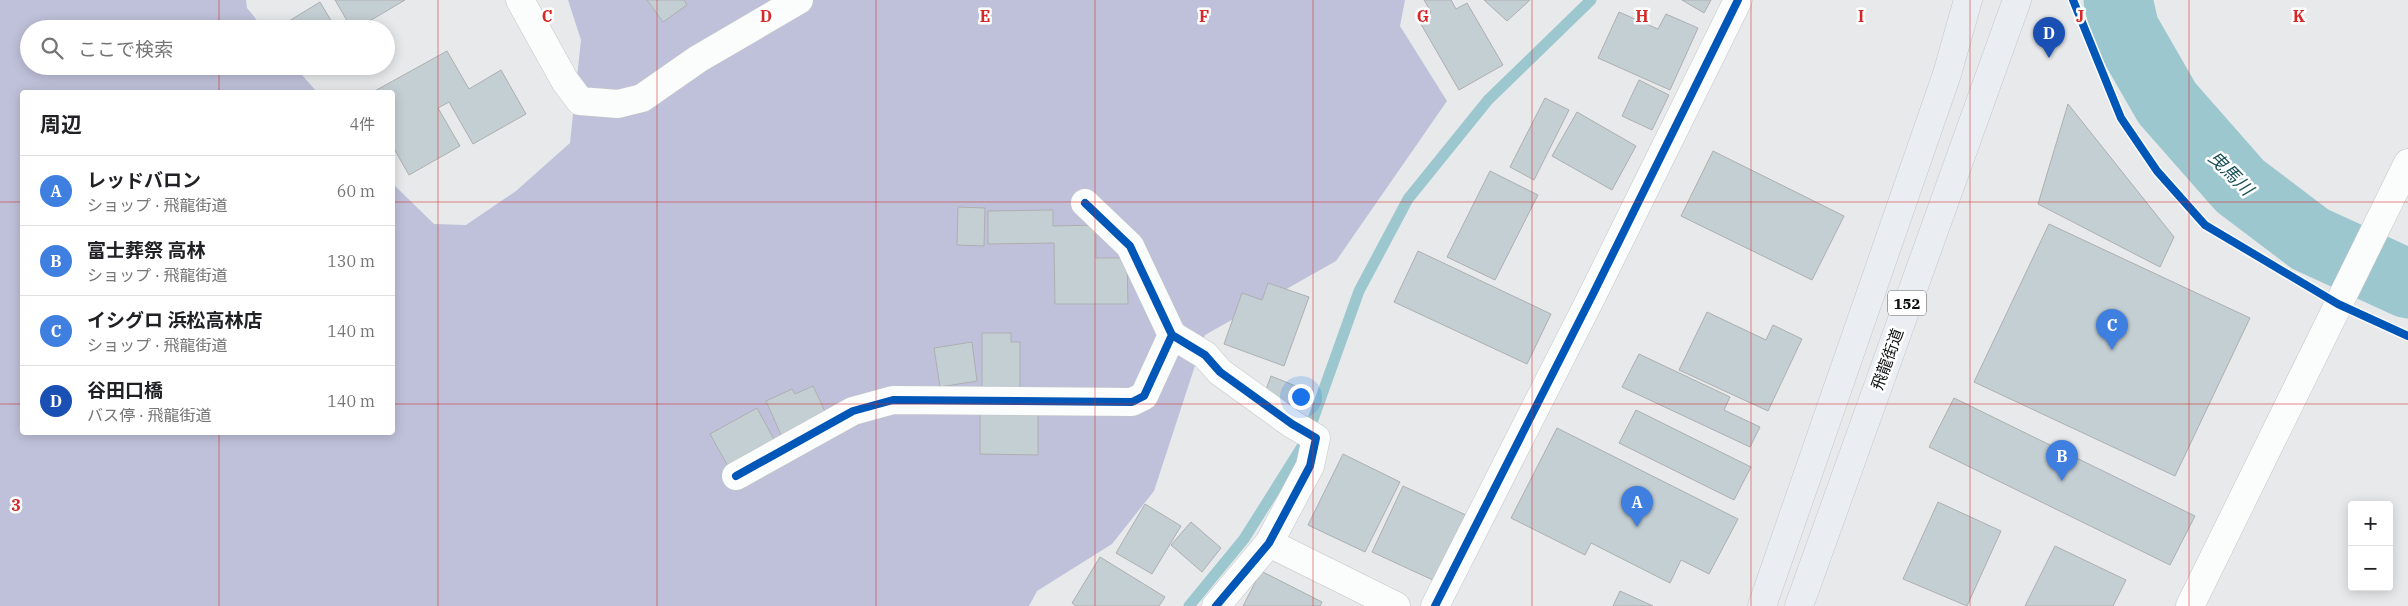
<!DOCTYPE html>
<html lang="ja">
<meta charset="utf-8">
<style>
:root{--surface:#fff;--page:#f2f2f2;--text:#202124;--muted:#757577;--line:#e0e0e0;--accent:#595b5c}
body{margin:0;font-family:"IBM Plex Serif","Noto Sans JP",serif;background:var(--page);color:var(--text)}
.controls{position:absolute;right:15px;bottom:15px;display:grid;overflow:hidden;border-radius:5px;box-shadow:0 2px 12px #0003}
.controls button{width:45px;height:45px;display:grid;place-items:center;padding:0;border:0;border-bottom:1px solid var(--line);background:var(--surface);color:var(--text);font:25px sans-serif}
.you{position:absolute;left:1300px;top:396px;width:18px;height:18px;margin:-12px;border:4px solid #fff;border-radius:50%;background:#1a73e8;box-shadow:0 0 0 8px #1a73e833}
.badge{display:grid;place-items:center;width:32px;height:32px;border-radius:50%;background:var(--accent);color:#fff;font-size:16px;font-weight:700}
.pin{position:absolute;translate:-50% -41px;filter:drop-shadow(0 1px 2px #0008)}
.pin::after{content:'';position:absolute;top:26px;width:18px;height:15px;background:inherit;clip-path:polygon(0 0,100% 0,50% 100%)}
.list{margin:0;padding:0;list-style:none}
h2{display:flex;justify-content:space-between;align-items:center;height:65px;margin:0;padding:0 20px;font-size:21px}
h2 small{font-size:16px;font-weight:400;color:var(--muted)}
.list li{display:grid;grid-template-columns:32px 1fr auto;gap:15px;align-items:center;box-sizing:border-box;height:70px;padding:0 20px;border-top:1px solid var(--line)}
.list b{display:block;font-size:19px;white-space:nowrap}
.list p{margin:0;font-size:16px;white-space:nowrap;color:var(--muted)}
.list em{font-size:16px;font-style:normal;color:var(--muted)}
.icon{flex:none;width:28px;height:28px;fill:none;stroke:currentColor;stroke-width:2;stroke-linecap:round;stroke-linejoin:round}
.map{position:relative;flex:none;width:2408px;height:606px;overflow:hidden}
.search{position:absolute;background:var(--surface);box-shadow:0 2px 12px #0003;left:20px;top:20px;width:375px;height:55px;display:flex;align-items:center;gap:12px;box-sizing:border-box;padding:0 18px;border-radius:28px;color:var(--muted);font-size:19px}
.panel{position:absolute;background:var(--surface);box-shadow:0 2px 12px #0003;left:20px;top:90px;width:375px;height:345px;border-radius:5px}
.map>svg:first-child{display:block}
</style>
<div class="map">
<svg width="2408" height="606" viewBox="0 0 2408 606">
<rect width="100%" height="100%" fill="#e7e9eb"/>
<path fill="#bfc1da" d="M0,0h246l1,8 17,21h-235v37h265l23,26h-295v340h370l1,-248 41,40 32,1 50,-34 54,-48 11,-103 -13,-40h837l-5,26 47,75 -111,160 -131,74 -51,156 -42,53 -75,47 -8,15h-1029z"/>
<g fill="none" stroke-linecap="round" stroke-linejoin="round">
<path stroke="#9cc7ce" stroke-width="11" d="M1189,606l55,-67 61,-97 54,-151 49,-92 80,-99 103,-100"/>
<path stroke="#9cc7ce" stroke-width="69" d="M2118,0l7,30 42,73 73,83 70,53 98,45"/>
</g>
<path fill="#c4cfd4" stroke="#adafb0" d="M335,0h70l-49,29h-4z
M647,0h37l3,5 -24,17z
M1424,0h27l5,9 11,-6 36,62 -44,25 -41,-71 13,-7z
M1484,0h46l-23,21z
M1682,0h29l-7,13z
M320,2l16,27h-49l-3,-5z
M1619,12l39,17 8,-15 32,14 -28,62 -72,-32z
M447,51l22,38 32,-19 25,44 -53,30 -24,-42 -11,6 22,38 -51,29 -17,-30v-53h-19z
M1639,80l30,15 -17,35 -30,-14z
M1545,98l24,12 -35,70 -24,-13z
M2068,104l106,133 -14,30 -122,-63z
M1577,112l59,34 -24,44 -60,-34z
M1713,151l131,65 -32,64 -131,-64z
M1490,171l48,24 -43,85 -48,-23z
M958,207l27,1 -1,38 -27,-1z
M1053,210v16l43,-1v33h31l1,46h-73l-1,-61 -66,1v-33z
M2049,224l201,94 -75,158 -201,-94z
M1418,251l133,63 -24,50 -133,-62z
M1268,283l41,14 -25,69 -60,-22 18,-51 20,7z
M1707,312l59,28 7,-15 29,14 -34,72 -89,-41z
M982,333h29v9h9v52h-38z
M972,342l5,39 -37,6 -6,-39z
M1639,354l91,43 -6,13 36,17 -10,20 -128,-60z
M1271,376l27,11 -8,19 -26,-11z
M813,386l15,32 -46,19 -16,-36 26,-12 3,5z
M1954,398l241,118 -25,49 -241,-118z
M757,408l20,37 -47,25 -20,-36z
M980,408h58v47l-58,-1z
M1636,410l115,57 -17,33 -115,-57z
M1557,428l181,91 -29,55 -28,-14 -11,23 -79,-40 -6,12 -74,-37z
M1343,454l57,28 -35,70 -57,-27z
M1403,486l63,29 -31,66 -63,-29z
M1938,502l63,29 -34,75 -64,-27z
M1145,504l36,22 -29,48 -36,-21z
M1191,522l30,26 -19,24 -31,-27z
M2055,546l71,34 -13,26h-88z
M1100,557l65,40 -6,9h-83l-4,-3z
M1261,571l61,31 -2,4h-77z
M1620,591l33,15h-40z"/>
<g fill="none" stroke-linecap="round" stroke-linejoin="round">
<g stroke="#c5c6c7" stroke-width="29">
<path id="minor" d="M520,0l45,81 15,20 38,3 24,-6 56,-39 101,-59
M1085,203l45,43 42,89 33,20 15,17 72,52 24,14 -6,28 -41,77 -53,63
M736,476l117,-65 40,-11 239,2 12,-6 28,-61
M1269,543l127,63
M1435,606l158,-312 145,-294
M2190,606l218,-443"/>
</g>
<g stroke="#c6c7c8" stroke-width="29">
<path id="trunk" d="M1762,606l185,-532 21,-74
M1799,606l218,-606"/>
</g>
<use href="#minor" stroke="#fbfcfc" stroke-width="28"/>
<use href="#trunk" stroke="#eaeef3" stroke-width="28"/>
<g stroke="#fff" stroke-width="11">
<path id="cycleway" d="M2073,0l48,118 36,53 48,54 133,79 70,32
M1085,203l45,43 42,89 33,20 15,17 72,52 24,14 -6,28 -41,77 -53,63
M736,476l117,-65 40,-11 239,2 12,-6 28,-61
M1435,606l158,-312 145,-294"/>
</g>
<use href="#cycleway" stroke="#0057b8" stroke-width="8"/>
</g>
<path fill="none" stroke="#d62828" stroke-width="1" stroke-opacity="0.55" d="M219,0v29M438,0v606M657,0v606M876,0v606M1095,0v606M1313,0v606M1532,0v606M1751,0v606M1970,0v606M2189,0v606M219,66v26M0,202h22M392,202h2016M0,404h22M392,404h2016M219,432v174"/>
<g text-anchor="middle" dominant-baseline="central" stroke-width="5" stroke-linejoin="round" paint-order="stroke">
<rect fill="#fff" stroke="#565657" stroke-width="1" x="1888" y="290.5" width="38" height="25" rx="4"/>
<g font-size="15" font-weight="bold" fill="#0d0e0f">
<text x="1907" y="303">152</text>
</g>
<g font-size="16" fill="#0d0e0f" stroke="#fff">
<text transform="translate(1887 359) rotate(-70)">飛龍街道</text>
</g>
<g font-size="18" font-style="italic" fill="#1a5057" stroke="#fff">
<text transform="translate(2231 173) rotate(45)">曳馬川</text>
</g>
</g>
<g font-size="16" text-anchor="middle" font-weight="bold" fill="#d62828" stroke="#fff" stroke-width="5" stroke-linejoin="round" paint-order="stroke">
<text x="547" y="22">C</text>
<text x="766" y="22">D</text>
<text x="985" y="22">E</text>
<text x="1204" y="22">F</text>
<text x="1423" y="22">G</text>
<text x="1642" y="22">H</text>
<text x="1861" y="22">I</text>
<text x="2080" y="22">J</text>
<text x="2299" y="22">K</text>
<text x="16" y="511">3</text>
</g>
</svg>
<div class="controls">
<button>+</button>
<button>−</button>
</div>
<div class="you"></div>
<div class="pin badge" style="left:1637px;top:527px;background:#3f7fe0">A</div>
<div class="pin badge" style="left:2062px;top:481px;background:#3f7fe0">B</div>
<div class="pin badge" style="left:2112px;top:350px;background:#3f7fe0">C</div>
<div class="pin badge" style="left:2049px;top:58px;background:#1a4fb4">D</div>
<div class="search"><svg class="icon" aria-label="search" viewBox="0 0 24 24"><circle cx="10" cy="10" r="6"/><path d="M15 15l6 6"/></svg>ここで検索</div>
<section class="panel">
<h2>周辺<small>4件</small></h2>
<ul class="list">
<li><span class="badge" style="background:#3f7fe0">A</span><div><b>レッドバロン</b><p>ショップ · 飛龍街道</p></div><em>60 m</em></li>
<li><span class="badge" style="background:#3f7fe0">B</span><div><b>富士葬祭 高林</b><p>ショップ · 飛龍街道</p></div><em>130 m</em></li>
<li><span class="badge" style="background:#3f7fe0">C</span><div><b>イシグロ 浜松高林店</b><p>ショップ · 飛龍街道</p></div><em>140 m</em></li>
<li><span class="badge" style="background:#1a4fb4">D</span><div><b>谷田口橋</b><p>バス停 · 飛龍街道</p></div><em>140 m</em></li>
</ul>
</section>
</div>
